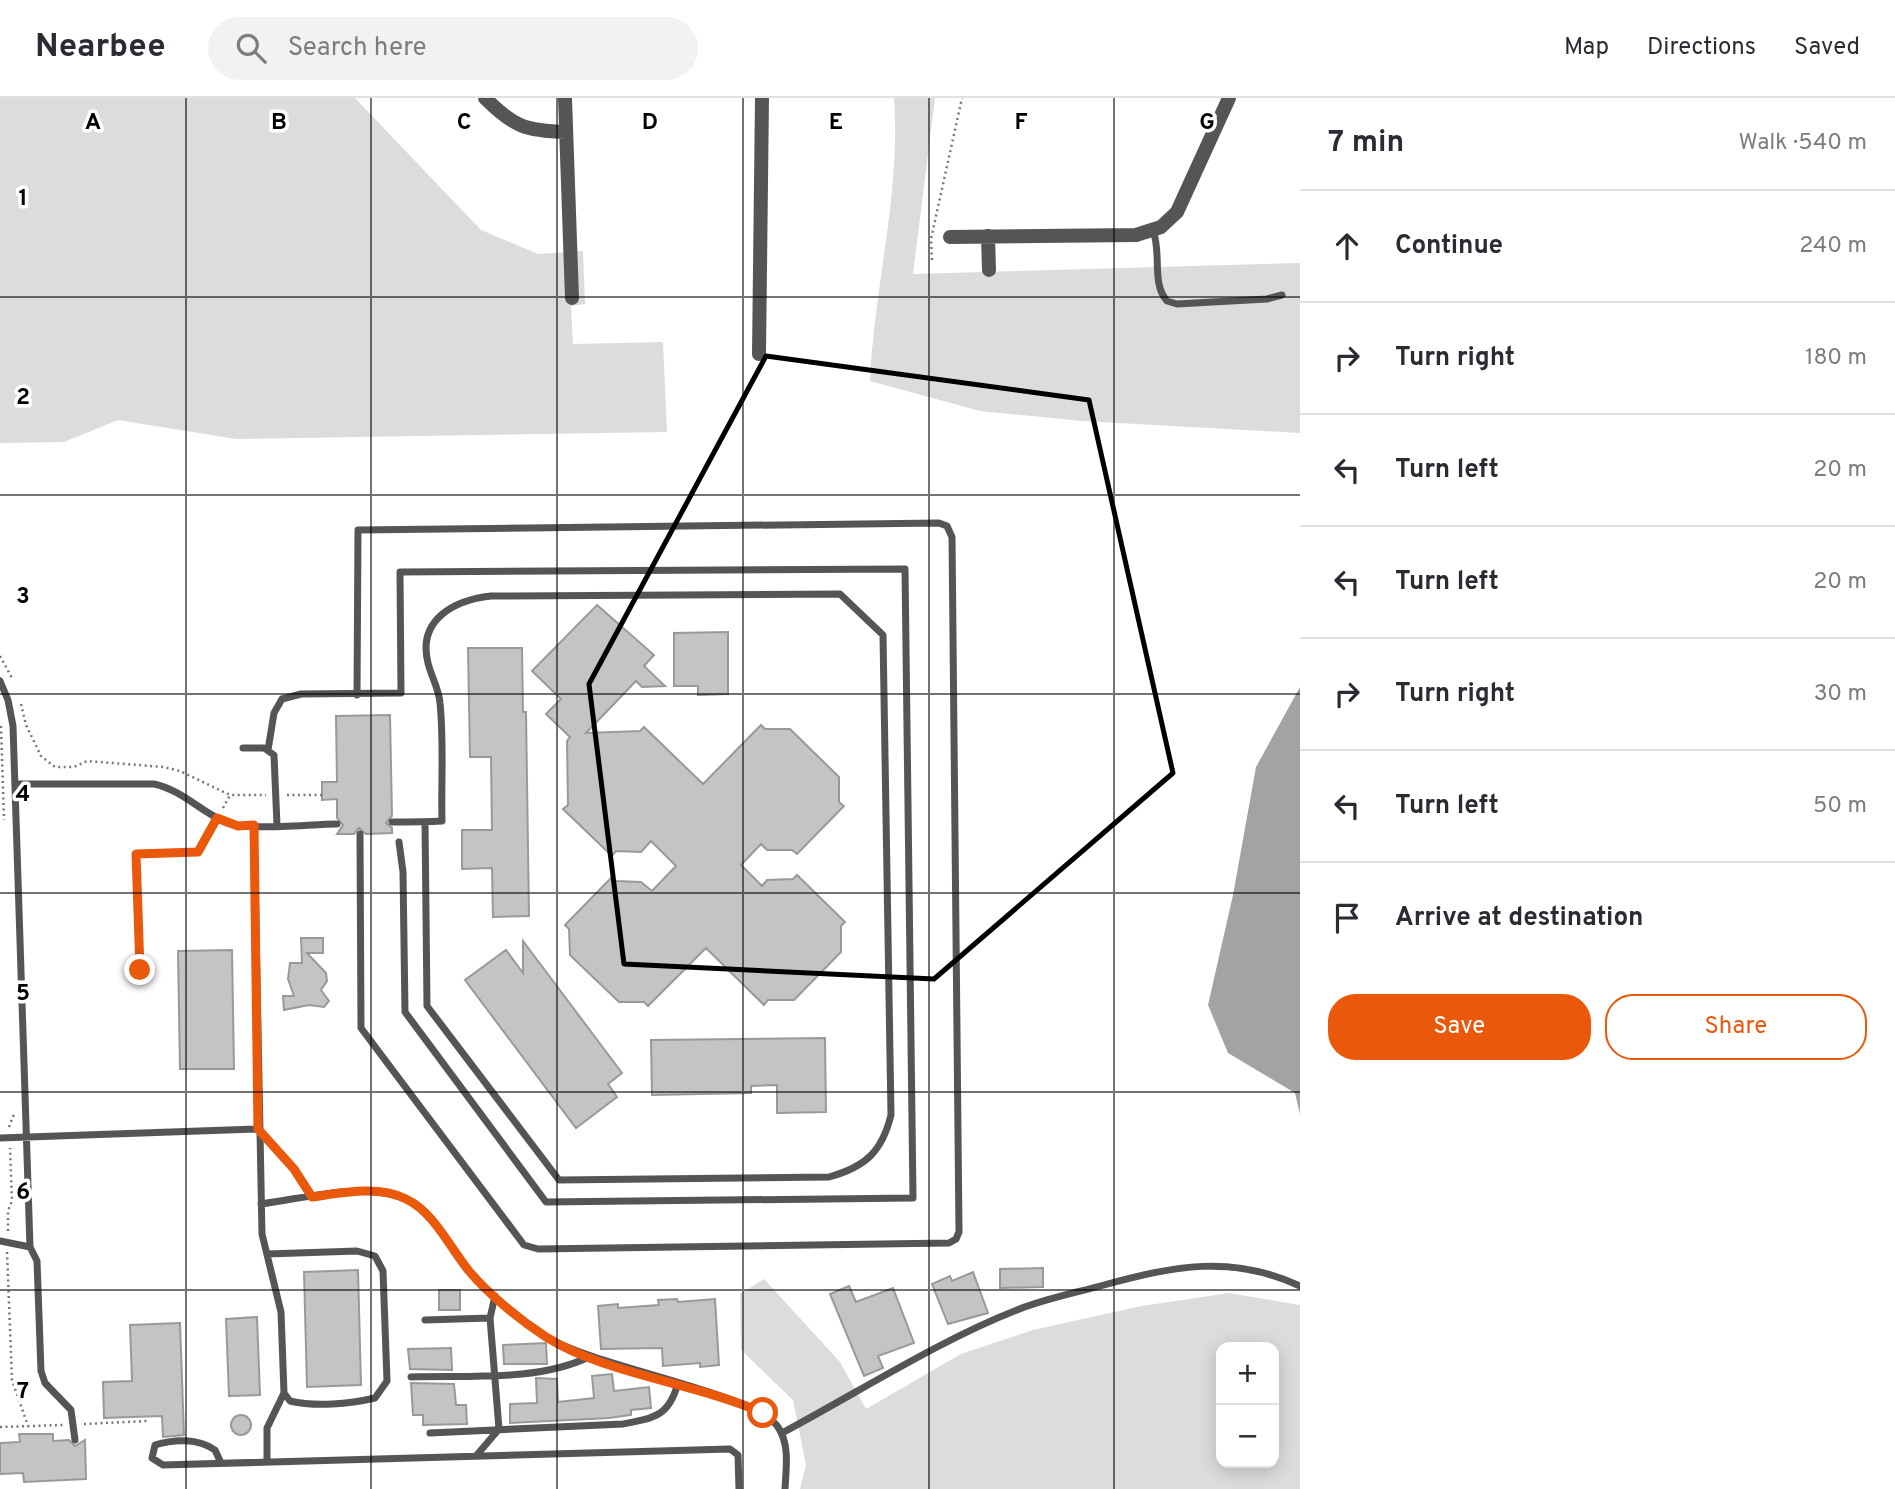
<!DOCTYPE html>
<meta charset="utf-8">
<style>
:root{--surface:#fff;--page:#f2f2f3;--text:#2b2b33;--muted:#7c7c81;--line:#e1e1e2;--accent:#ea580c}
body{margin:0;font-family:Overpass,sans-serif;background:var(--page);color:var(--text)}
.controls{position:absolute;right:21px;bottom:21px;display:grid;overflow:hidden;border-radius:14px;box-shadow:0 4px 18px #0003}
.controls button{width:63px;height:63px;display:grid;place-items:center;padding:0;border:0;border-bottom:2px solid var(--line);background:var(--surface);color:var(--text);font:35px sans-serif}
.stop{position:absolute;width:21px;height:21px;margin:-16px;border:5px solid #ea580c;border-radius:50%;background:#fff}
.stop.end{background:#ea580c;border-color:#fff;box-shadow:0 2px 7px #0008}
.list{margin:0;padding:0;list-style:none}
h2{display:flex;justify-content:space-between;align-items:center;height:91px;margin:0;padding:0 28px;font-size:30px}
h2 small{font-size:23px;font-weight:400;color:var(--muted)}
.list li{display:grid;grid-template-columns:46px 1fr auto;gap:21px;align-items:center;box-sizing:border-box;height:112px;padding:0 28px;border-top:2px solid var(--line)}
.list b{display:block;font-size:26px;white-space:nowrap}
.list em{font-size:23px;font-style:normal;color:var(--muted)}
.actions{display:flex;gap:14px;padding:21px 28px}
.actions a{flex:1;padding:16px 0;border:2px solid var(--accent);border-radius:28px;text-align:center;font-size:24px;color:var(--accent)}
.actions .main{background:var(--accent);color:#fff}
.icon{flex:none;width:38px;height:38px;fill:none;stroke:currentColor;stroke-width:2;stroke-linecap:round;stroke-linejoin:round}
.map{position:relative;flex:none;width:1300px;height:1391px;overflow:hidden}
header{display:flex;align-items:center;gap:42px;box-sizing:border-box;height:98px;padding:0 35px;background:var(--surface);border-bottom:2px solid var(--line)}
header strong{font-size:33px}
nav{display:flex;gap:38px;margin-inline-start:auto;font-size:24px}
.search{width:490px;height:63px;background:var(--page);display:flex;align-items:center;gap:18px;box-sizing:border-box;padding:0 24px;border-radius:38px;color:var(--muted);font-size:26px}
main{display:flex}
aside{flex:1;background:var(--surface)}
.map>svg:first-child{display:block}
</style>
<header>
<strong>Nearbee</strong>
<div class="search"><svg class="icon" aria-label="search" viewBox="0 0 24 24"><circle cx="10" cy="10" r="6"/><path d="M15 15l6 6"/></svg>Search here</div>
<nav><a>Map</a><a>Directions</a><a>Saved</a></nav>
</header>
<main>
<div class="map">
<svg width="1300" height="1391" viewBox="0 0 1300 1391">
<rect width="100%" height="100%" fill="#fff"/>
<path fill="#dcdcdc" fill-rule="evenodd" d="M0,0h355l126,132 57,24 45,-3 2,53 -14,2 2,38 90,-2 4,90 -431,7 -118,-19 -54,22 -64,1z
M894,0h41l-22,176 387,-11v170l-218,-12 -102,-10 -110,-30c4,-94 31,-189 24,-283z
M764,1181l76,83 26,47 95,-55 72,-24 109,-24 87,-13 71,12v184h-500l6,-24 -13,-65 -52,-50 -1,-56zM1221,1249h53v116h-53z"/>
<path fill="#a3a3a3" d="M1300,589v427l-5,-21 -67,-40 -20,-48 25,-110 23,-128z"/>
<path fill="#c4c4c4" stroke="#999" stroke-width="2" d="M597,507l57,50 -10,11 21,20 -23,1 -6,-6 -50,52 54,-2 4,-4 59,57 58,-59 4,4h25l49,48v25l5,4 -47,48 -5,-4h-25l-6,-6 -20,21 21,21 5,-6 26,-1 4,-4 48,47 -4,4v26l-47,48h-26l-4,5 -58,-57 -58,58 -4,-4h-25l-49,-47 -1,-26 -4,-4 47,-48 4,4 25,1 11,9 24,-25 -25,-25 -10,11 -25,-1 -4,5 -49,-47 5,-4 -1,-64 3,-4 -24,-23 15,-15 -29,-28z
M728,534v62l-30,1v-9h-24v-53z
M468,550h54l1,64h3l3,204 -36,1 -1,-49 -30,1v-39h30l-1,-73h-21z
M390,617l2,101 -6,7 6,5v5l-26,1 -7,-6 -5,6h-17l6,-9 -6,-7v-19l-15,1v-18h15l-1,-66z
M301,840h22v15h-16l19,20 1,8 -6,9 8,11 -5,6 -15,-2 -25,5 -1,-14h11l-6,-17 2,-16h12z
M523,843l99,132 -14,11 9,13 -41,31 -111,-148 41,-30 17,23z
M232,852l2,119h-54l-2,-118z
M825,940l1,74 -49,1v-28l-26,1v7l-99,2 -1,-55z
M1043,1170v19l-43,1v-19z
M358,1172l3,115 -54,2 -3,-115z
M973,1174l15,41 -40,11 -16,-40 18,-8 2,5z
M849,1188l7,16 37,-14 21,55 -36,13 5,12 -19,8 -34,-82z
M439,1192h21v20h-21z
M677,1201l1,3 37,-3 4,66 -19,2v-4l-37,3 -1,-18 -61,1 -3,-43 20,-2v4l41,-3 -1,-5z
M257,1219l3,78 -31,1 -3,-77z
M180,1225l4,112 -21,2 -1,-21 -58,2 -1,-36 29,-1 -2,-56z
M546,1245l1,21h-43l-1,-19z
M451,1250l1,22 -42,-1 -2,-20z
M612,1276l2,17 35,-4 2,21 -20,2v5l-22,3 -99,5v-19l27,-1 -1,-25 21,1 1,23 36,-4 -2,-22z
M411,1285l43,1 2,21h10l1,19 -44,1v-10h-10z
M231 1327a10 10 0 1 1 20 0a10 10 0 1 1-20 0Z
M19,1336h34v7l16,-1 6,6 10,-6 1,39 -62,3 -1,-9 -23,1v-31l20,-1z"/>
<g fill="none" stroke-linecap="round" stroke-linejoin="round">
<path stroke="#777" stroke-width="2.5" stroke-dasharray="2 3.5" stroke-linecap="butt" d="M932,162l-1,-21 31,-141
M0,558l12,22
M21,606l5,21 15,31 14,11h19l13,-6 76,6 17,4 50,24h36
M1,628l3,94
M287,697h35
M223,710l7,-13
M140,872l-4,-116 62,-2 15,-26
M9,1029l5,-13
M8,1133v-20l4,-10 -2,-53
M7,1154l5,128 16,46
M84,1326l63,-3
M0,1329l63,-2"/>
<path stroke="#555" stroke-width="7" d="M1153,133c9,22 -2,52 14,70l10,3 90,-5 15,-4
M0,583l8,19 5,26 17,521 7,14 4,110 4,12 26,27 4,30
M357,597l1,-165 581,-7 8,3 5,11 7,695 -3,7 -7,4 -411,6 -14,-4 -163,-217 -1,-194
M243,650h21l10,7 3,70
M268,652l6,-37 8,-14 19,-5 100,-1 -1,-121 505,-3 8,629 -367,4 -141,-190 -2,-140 -4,-30
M15,686h139c28,6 47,28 73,39 21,8 84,1 110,1
M392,724c16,0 33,0 50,-1 -1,-38 2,-79 -2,-118 -1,-14 -9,-27 -12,-40 -11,-44 27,-63 63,-67l349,-2 43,41 8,480c-9,37 -26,52 -62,62l-270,3 -132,-174 -2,-184
M254,727l8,409 19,78 3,81 -17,35v34
M0,1040l258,-9 36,40 17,28
M261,1106c45,-6 99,-22 142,-6 30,10 47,51 67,74 20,23 51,48 77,65 47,30 209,56 231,90 12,18 8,41 7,62
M0,1143l30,6
M267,1156l90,-3 18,5 8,15 4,110 -12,17c-26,6 -59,9 -85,3l-6,-8
M425,1222l65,-2
M411,1279c58,-2 125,5 178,-20
M430,1335l193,-9c32,-6 46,-8 55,-41
M782,1335c75,-40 156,-92 235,-123 27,-11 58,-17 87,-25 70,-19 127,-31 196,1
M476,1358l23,-27 -9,-111 5,-22
M221,1365l-6,-13c-17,-12 -41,-11 -60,-5l-3,13 11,7 567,-16 8,6 1,34"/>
<path stroke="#555" stroke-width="14" d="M485,0c29,29 41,33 81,34
M565,0l7,200
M988,138l1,34
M950,139l186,-2 25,-8 16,-15 52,-114
M759,256l3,-256"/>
</g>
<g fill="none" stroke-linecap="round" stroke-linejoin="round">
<path stroke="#ea580c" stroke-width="9" d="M140,872l-4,-116 62,-2 19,-34 21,8 16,-1 4,304 36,40 18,28c29,-4 66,-12 94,2 28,13 44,49 63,72 20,24 51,49 77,66 59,37 150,46 217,76"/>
</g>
<path fill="none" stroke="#000" stroke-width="5" stroke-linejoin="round" d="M766,258l323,44 84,373 -239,206 -310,-15 -35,-280z"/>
<path fill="none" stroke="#000" stroke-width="2" stroke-opacity="0.55" d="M186,0v1391M371,0v1391M557,0v1391M743,0v1391M929,0v1391M1114,0v1391M0,199h1300M0,397h1300M0,596h1300M0,795h1300M0,994h1300M0,1192h1300"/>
<g font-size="23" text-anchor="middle" font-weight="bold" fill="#000" stroke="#fff" stroke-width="7" stroke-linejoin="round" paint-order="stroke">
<text x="93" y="31">A</text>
<text x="279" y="31">B</text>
<text x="464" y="31">C</text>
<text x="650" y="31">D</text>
<text x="836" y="31">E</text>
<text x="1021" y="31">F</text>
<text x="1207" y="31">G</text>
<text x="23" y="107">1</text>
<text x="23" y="306">2</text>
<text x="23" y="505">3</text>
<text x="23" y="703">4</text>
<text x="23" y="902">5</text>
<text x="23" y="1101">6</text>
<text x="23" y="1300">7</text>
</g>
</svg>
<div class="controls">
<button>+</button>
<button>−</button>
</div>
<div class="stop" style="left:763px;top:1315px"></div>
<div class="stop end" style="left:140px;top:872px"></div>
</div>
<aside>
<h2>7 min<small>Walk · 540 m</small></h2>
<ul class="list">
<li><svg class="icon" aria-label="ahead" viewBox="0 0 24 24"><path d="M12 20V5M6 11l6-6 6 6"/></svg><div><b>Continue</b></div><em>240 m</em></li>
<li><svg class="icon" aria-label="right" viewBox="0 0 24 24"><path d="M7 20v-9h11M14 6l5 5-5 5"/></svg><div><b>Turn right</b></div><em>180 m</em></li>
<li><svg class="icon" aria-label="left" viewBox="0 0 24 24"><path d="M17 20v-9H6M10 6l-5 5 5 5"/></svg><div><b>Turn left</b></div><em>20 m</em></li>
<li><svg class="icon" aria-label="left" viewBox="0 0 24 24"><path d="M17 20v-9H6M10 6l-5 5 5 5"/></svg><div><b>Turn left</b></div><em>20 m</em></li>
<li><svg class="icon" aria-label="right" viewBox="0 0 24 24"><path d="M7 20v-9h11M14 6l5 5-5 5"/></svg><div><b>Turn right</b></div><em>30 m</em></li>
<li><svg class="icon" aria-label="left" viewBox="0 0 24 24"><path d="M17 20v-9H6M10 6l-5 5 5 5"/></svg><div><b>Turn left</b></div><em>50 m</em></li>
<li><svg class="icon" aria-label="arrive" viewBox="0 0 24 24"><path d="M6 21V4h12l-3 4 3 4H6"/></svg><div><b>Arrive at destination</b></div></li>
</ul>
<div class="actions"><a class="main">Save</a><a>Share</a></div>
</aside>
</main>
